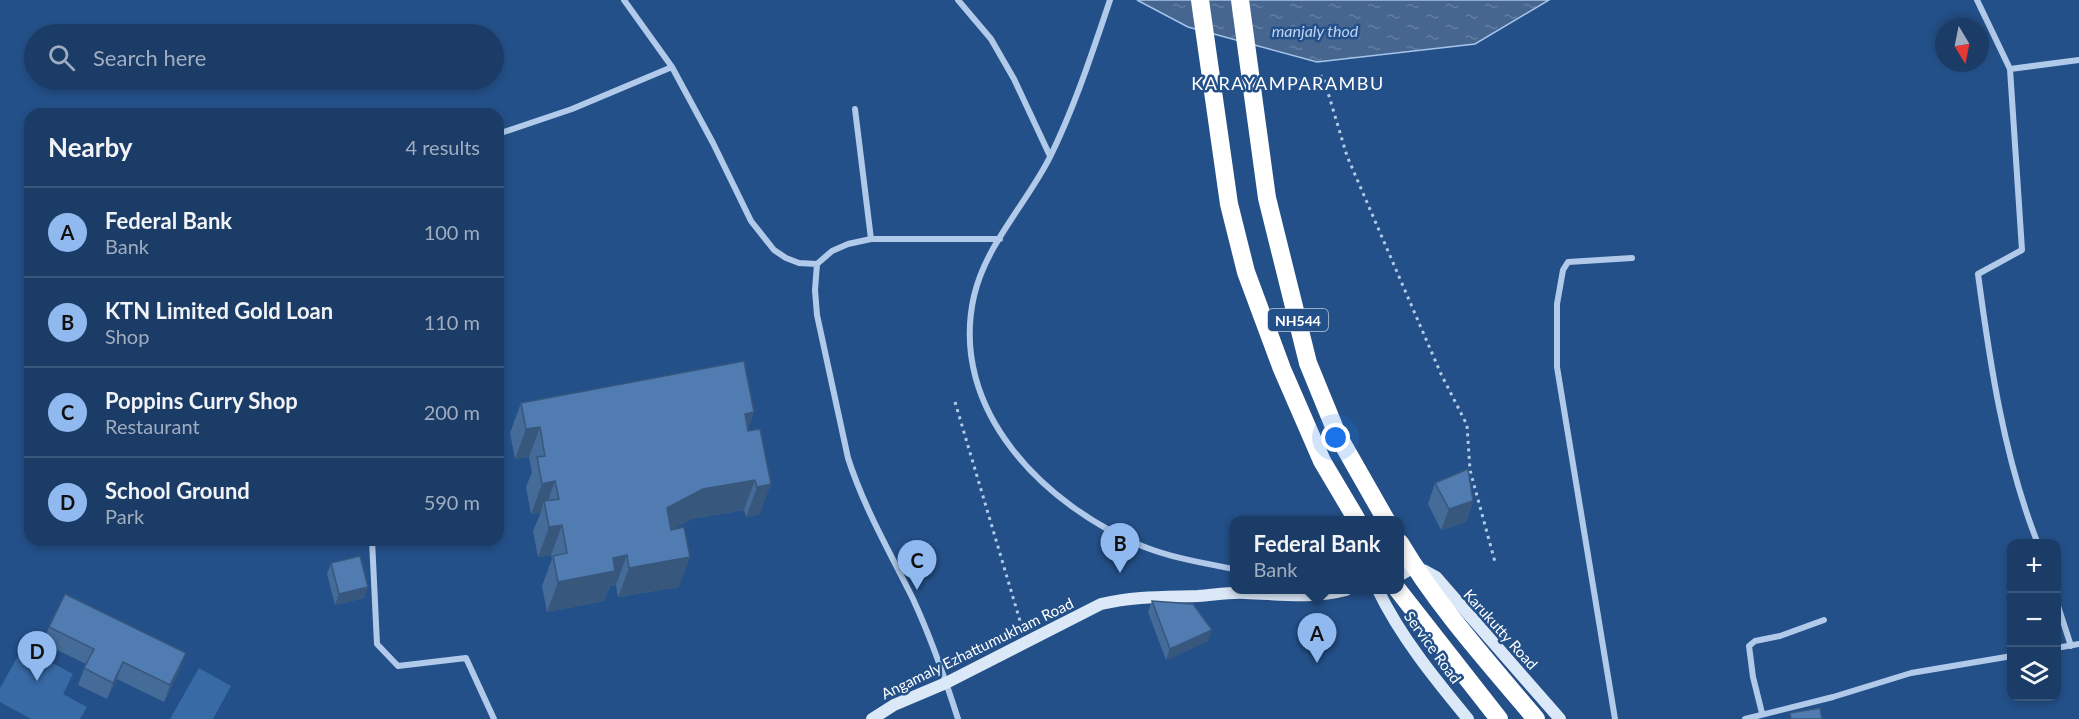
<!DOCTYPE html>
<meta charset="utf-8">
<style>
:root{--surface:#1b3c67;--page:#24436d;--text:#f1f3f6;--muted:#a0adc0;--line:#39567b;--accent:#90b9f0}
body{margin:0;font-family:Lato,sans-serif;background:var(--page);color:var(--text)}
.controls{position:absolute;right:18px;bottom:18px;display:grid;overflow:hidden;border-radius:12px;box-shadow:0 3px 9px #0003}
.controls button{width:54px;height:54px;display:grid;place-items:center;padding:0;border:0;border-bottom:2px solid var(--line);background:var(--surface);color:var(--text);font:30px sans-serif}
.compass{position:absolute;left:1935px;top:18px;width:54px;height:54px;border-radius:50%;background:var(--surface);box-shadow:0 3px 9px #0003;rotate:170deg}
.you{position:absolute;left:1336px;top:438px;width:21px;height:21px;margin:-15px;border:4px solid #fff;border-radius:50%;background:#1a73e8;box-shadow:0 0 0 9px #1a73e833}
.badge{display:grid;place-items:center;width:39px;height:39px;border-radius:50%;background:var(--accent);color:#111;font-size:20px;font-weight:700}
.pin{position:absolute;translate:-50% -50px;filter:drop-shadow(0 2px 3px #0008)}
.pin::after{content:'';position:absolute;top:32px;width:21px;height:18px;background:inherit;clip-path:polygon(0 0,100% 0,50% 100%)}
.popup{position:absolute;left:1230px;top:516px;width:174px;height:78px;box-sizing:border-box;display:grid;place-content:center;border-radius:12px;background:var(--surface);filter:drop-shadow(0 2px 4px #0005);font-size:20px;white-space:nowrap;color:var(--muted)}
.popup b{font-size:22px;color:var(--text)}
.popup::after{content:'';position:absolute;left:50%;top:100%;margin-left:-12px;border:12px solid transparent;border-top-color:var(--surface)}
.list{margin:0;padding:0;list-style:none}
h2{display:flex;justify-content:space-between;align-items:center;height:78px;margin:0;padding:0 24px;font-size:26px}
h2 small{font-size:20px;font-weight:400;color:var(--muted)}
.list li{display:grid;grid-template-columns:39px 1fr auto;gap:18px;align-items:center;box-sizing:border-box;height:90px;padding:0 24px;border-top:2px solid var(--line)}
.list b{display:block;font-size:22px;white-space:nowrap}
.list p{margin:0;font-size:20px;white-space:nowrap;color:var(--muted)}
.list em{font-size:20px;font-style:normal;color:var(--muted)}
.icon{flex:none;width:33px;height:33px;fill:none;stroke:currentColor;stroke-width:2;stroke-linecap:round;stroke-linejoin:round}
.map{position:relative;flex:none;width:2079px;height:719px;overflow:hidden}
.search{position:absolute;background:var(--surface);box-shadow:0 3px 9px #0003;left:24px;top:24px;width:480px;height:66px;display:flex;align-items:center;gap:15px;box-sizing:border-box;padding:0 21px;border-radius:33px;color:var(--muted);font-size:22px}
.panel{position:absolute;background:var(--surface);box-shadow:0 3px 9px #0003;left:24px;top:108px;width:480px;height:438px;border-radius:18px}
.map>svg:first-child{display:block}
</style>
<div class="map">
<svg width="2079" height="719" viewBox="0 0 2079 719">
<defs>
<pattern id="water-ripples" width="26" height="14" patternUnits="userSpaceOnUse" patternTransform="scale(1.5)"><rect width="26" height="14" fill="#47668f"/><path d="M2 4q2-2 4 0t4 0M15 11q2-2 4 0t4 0" fill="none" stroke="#637da0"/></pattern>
</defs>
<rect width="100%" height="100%" fill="#245089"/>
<path fill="#386aa6" d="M23,647l50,27 -10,20 24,13 -7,12h-49l-31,-17v-14z
M199,668l32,18 -18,33h-43z"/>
<path fill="url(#water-ripples)" stroke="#a5c5eb" stroke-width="1.5" d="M1137,0h412l-74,44 -158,18 -129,-35z"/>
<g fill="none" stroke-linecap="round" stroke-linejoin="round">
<path stroke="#b1caea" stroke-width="3" stroke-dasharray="3 4.5" stroke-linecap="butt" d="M1268,86l55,-10 24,80 94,218 26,51 3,45 25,92
M955,402l68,229"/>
<path stroke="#b1caea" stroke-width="6" d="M624,0l48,67 41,76 38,78 23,29 12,8 13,5 18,1
M958,0l33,39 23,40 36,77
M1110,0c-18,53 -35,106 -60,157 -23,46 -64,87 -76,139 -26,115 71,209 168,250 30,12 61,17 92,23
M1977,0l33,69
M855,109l16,130
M498,134l74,-25 100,-42
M372,540l5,104 21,22 68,-8 28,61
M2038,544c-34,-86 -48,-180 -60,-270l44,-24 -12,-181 69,-9
M2056,600l15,46
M2056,648l23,-4
M1762,713l-9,-36 -4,-31 6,-5 25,-5 44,-16
M958,719c-13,-41 -27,-81 -45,-120 -23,-47 -49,-91 -65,-141l-31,-143 -2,-25 2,-26 15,-13 16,-7 23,-5h129
M1615,719l-58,-352v-63l6,-34 5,-8 64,-4
M1745,719l88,-22 78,-24 101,-17"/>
<path stroke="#dbe8f8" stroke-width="12" d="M1400,575l14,-8 11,4 11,6 124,142
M1378,590c22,46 57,89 90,129
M872,719l22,-14 52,-22 155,-79c33,-8 64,-7 97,-8 16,-1 31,-4 47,-3 35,1 66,6 101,-3"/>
<path stroke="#fff" stroke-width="18" d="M1200,0l29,204 17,68 36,97 40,92 35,59
M1240,0l27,198 41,165 29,71 49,86
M1400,543c38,64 88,119 136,176
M1398,590l101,129"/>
</g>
<path fill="#456b99" d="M521,403l233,9 -6,16v3l12,-2v85l-14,3 -2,-7 -52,9 -20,10 7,58 -61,10 -2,-12 -6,1 -6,15 -57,11 -5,-26 10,-27 -1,-4 -13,2 -5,-26 8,-19 -10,2 -5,-27 6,-15 -3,-15 -14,2 -5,-26z
M1435,483l38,18 -7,21 -25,8 -13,-26z
M331,563l33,35 -29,7 -8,-31z
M1152,601l56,40 -42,19 -18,-48z
M49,627l131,42 -16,33 -47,-23 -10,20 -29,-14 8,-21 -43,-21z"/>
<path fill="#38577d" d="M754,412l-11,30 2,-28z
M540,427l-11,30 -14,2 11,-30z
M755,480l-11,30 -52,9 -36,19 11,-30 36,-19z
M555,481l-10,27 -1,-7 -3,11 -10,2 11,-30z
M771,484l-11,30 -14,3 11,-30z
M1473,501l-7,21 -25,8 8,-21z
M562,525l-11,30 -13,2 11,-30z
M627,555l-11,30 -6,1 -6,15 -57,11 11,-30 55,-24z
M690,557l-11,30 -61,10 11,-29z
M368,587l-4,11 -29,7 4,-11z
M1212,630l-4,11 -42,19 4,-11z
M186,653l-6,16 -16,33 6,-17z
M123,662l-6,17 -10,20 6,-16z"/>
<path fill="#507cb2" stroke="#38577d" stroke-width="1.5" d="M744,361l10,51 -9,2 3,17 12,-2 11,55 -14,3 -2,-7 -52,9 -36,19 4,22 13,-3 6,30 -61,11 -2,-13 -14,3 2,13 -57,11 -5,-26 14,-3 -5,-28 -13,2 -5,-26 15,-2 -4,-18 -13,3 -5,-27 8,-1 -5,-29 -14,2 -5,-26z
M1468,469l5,32 -24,8 -14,-26z
M360,556l8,31 -29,7 -8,-31z
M65,594l121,59 -16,32 -47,-23 -10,21 -29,-15 10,-19 -45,-22z
M1152,601l41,3 19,26 -42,19z
M1820,708l2,11h-31l-1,-6z"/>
<g text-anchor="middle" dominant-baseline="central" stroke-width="5" stroke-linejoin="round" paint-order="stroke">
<rect fill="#245089" stroke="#bdcadc" stroke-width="1.5" x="1268" y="309" width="60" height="22" rx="4.5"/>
<g font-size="14" font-weight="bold" fill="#fff">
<text x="1298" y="320">NH544</text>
</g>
<g font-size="15" fill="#fff" stroke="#245089">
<text transform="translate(1501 629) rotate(48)">Karukutty Road</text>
<text transform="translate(1433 647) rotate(54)">Service Road</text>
<text transform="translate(977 648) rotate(-26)">Angamaly Ezhattumukham Road</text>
</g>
<g font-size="16" font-style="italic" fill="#bcd4f1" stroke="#245089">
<text x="1315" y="30">manjaly thod</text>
</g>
<g font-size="18" letter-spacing="1.5" fill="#fff" stroke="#245089">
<text x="1288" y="83">KARAYAMPARAMBU</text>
</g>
</g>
</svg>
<div class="controls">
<button>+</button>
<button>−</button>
<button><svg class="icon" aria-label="layers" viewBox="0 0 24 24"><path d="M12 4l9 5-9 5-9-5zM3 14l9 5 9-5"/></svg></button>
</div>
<svg class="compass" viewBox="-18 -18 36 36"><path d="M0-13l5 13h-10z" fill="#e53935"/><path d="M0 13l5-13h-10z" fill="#a0adc0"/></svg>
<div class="you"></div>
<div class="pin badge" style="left:1317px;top:663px">A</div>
<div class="popup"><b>Federal Bank</b>Bank</div>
<div class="pin badge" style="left:1120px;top:573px">B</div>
<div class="pin badge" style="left:917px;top:590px">C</div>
<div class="pin badge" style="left:37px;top:681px">D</div>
<div class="search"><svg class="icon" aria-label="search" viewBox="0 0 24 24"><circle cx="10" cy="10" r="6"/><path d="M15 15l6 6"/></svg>Search here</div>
<section class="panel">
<h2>Nearby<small>4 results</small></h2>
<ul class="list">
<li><span class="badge">A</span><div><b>Federal Bank</b><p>Bank</p></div><em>100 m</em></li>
<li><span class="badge">B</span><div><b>KTN Limited Gold Loan</b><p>Shop</p></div><em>110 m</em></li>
<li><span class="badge">C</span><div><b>Poppins Curry Shop</b><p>Restaurant</p></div><em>200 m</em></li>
<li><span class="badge">D</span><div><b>School Ground</b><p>Park</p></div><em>590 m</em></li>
</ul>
</section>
</div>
